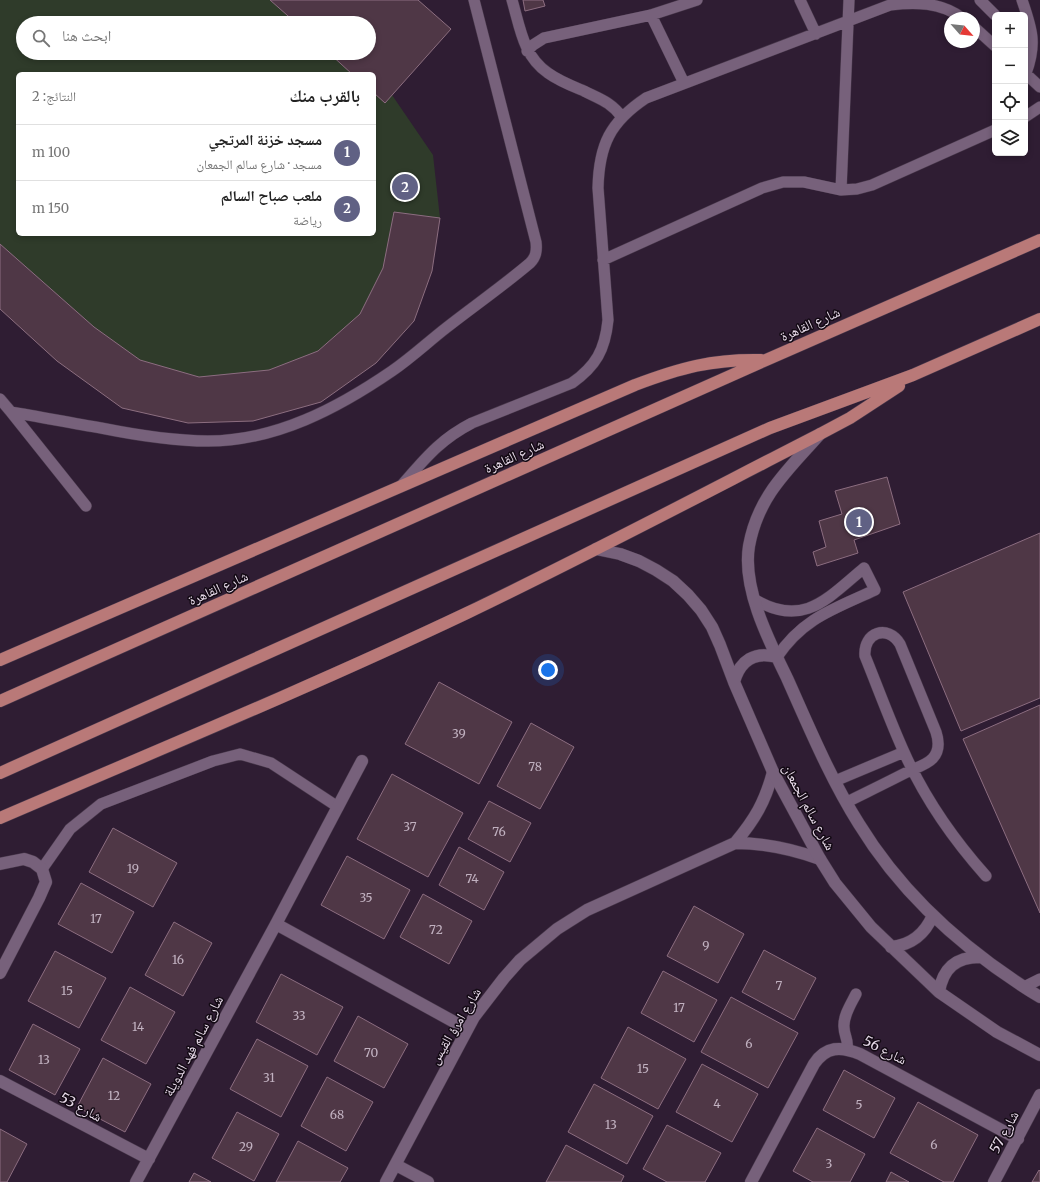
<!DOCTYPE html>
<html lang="ar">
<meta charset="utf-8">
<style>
:root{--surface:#fff;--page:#f2f2f2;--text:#222;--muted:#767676;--line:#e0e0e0;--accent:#606184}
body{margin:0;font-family:Merriweather,"Noto Naskh Arabic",serif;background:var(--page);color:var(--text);direction:rtl}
.controls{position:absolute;right:12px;top:12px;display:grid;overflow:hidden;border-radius:6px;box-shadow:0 2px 6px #0003}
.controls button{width:36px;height:36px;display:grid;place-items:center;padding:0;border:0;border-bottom:1px solid var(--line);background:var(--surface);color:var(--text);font:20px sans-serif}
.compass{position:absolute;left:944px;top:12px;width:36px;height:36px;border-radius:50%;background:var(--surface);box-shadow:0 2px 6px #0003;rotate:117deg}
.you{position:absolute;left:548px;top:670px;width:14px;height:14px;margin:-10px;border:3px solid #fff;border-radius:50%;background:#1a73e8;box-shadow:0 0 0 6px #1a73e833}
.badge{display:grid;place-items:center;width:26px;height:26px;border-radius:50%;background:var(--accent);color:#fff;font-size:13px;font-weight:700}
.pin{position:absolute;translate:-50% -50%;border:2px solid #fff;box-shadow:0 1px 4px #0006}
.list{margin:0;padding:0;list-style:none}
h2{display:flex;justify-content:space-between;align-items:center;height:52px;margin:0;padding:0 16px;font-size:17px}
h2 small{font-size:13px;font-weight:400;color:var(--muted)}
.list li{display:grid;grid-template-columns:26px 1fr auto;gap:12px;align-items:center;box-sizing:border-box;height:56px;padding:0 16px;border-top:1px solid var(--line)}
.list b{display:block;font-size:15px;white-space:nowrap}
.list p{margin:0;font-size:13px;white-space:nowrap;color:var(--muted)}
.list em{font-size:13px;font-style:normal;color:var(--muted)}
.icon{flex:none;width:22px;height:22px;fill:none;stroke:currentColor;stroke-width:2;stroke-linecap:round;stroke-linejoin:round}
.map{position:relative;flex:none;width:1040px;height:1182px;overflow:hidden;direction:ltr}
.search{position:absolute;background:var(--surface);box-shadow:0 2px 6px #0003;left:16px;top:16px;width:360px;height:44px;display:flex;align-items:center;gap:10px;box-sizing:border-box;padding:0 14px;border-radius:22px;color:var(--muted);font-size:15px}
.panel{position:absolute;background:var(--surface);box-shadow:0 2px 6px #0003;left:16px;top:72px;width:360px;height:164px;border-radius:6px;direction:rtl}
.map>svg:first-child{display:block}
</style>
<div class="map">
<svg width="1040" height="1182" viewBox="0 0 1040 1182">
<rect width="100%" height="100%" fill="#2f1d33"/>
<path fill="#2f3b2a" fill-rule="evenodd" d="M0,0h418l33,29 -59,66 41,60 7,63 -8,53 -18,50 -38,42 -55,39 -68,19 -65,2 -66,-15 -65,-47 -57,-52zM23,23h346v30h-346zM18,74h356v160h-356z"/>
<path fill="#4f3746" stroke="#8c6d80" d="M270,0h148l33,29 -66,74 -11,-10v-19h-22l-23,-21h40v-30h-73z
M523,0h20l2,6 -20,5z
M394,212l46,6 -8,53 -18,50 -38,42 -55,39 -68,19 -65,2 -66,-15 -65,-47 -57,-52v-65l94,83 46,33 59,17 70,-7 49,-19 42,-37 23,-46z
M887,477l13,47 -46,16 4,13 -41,13 -4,-14 13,-5 -7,-26 23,-7 -7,-23z
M1040,533v165l-79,33 -58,-139z
M439,682l73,40 -33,62 -74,-40z
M1040,705v208l-77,-174z
M531,723l43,24 -34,62 -43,-23z
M392,774l71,39 -35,64 -71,-38z
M489,801l42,22 -21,39 -42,-23z
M113,828l64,35 -24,44 -64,-35z
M459,847l45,25 -20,38 -45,-25z
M347,856l63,34 -26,49 -63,-34z
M81,883l53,29 -22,41 -54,-29z
M423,894l49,27 -23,43 -49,-27z
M694,906l50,28 -26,49 -51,-27z
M174,922l38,21 -29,53 -38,-21z
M764,950l52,28 -22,42 -52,-28z
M55,951l51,27 -27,50 -51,-27z
M663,971l54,29 -23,42 -53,-29z
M281,974l62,33 -26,48 -61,-33z
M130,987l45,25 -29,52 -45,-24z
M731,997l67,36 -30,55 -67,-36z
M358,1016l50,28 -24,44 -50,-27z
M33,1024l47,25 -25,46 -46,-25z
M628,1027l58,32 -28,50 -57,-31z
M257,1039l51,27 -27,51 -51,-28z
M103,1058l48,26 -26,48 -48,-25z
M702,1064l56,30 -26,48 -56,-30z
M844,1070l51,28 -21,40 -51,-28z
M327,1077l46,25 -27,49 -45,-25z
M594,1084l59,32 -26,48 -59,-32z
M918,1102l60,33 -25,47h-9l-54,-29z
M237,1112l42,22 -25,47 -42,-23z
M667,1125l54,28 -16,29h-38l-24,-13z
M817,1128l48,26 -15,28h-37l-20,-11z
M0,1129l27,15 -20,38h-7z
M298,1141l50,27 -8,14h-64z
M566,1145l58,31 -3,6h-75z
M1039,1170l1,1v11h-8z
M891,1172l18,10h-23z
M194,1173l17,9h-22z"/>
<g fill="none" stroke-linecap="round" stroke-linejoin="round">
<g stroke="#49394c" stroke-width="12">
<path id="lane" d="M512,0c8,27 11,56 36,73 11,8 24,13 36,18 16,8 27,11 38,26
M800,0l16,34
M980,0l15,15
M1022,0c10,29 15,44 4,73
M651,15l33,68
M974,27l21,19
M527,51l6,-6 11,-7 107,-23 46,-15
M1025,73l15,14
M1025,117l15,-10
M841,190l8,-190
M603,260l159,-72 21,-6h21l37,8 16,-1 15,-4 123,-55
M0,399l11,13 75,94
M11,412c30,5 60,11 90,16 35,7 71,13 107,13 68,0 130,-33 184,-70 19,-13 36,-29 54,-43 28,-22 57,-42 84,-65 6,-6 7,-12 6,-21l-62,-242
M401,486c23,-26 38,-46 71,-63l100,-40c24,-17 33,-33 36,-63l-10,-132c1,-43 12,-66 48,-90l244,-93c25,-3 51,-3 72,13
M754,599c49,30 74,-1 110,-31l11,22c-41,19 -72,28 -98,67
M835,781l69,-29
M847,802c20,-10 41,-20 62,-31 7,-3 19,-7 24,-13 7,-8 6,-17 3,-26l-36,-88c-12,-20 -37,-12 -35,12 13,32 25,65 39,96 20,45 49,87 82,124
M42,869l28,-40 31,-25 112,-43 27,-7 31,9 67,44
M1024,987l16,-8
M847,1049c2,-9 -3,-13 -3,-22 -1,-11 7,-23 12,-33"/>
</g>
<g stroke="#49394c" stroke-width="13">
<path id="street" d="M735,843c20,-24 30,-41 38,-71
M0,864l24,-5 9,3 9,7 4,13 -7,16 -39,75
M276,924l191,105
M0,1081l149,78
M396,1165l32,17
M136,1182l140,-258 86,-163
M386,1182l88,-165 30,-39 16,-18 37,-31 30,-19 148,-67c30,0 57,6 85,16
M751,1182l63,-118c12,-18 27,-18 46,-10l158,85
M994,1182l46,-87"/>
</g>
<g stroke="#49394c" stroke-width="13">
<path id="secondary" d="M820,434c-32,36 -62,62 -71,112 -7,42 20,95 38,132 22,49 43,100 72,146 44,72 109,129 181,173
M596,549l24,5 19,7 17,9 17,11 15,14 13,15 11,17 8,18 14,37 39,90 47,87 15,24 36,44 68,65 58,40 43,23
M734,682c6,-22 21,-31 43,-25
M891,947c21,-2 34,-13 42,-32
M939,992c4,-24 17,-35 41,-35"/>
</g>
<g stroke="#49394c" stroke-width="13">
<path id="primary" d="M0,660l635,-275c45,-17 77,-26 126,-25
M0,701l766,-341 274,-120
M0,773l770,-345 143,-53 127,-56
M0,818c156,-67 313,-132 467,-205 119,-57 236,-119 353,-179l30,-16 49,-32"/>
</g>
<use href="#lane" stroke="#77617b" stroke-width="11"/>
<use href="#street" stroke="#77617b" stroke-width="12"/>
<use href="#secondary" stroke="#77617b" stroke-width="12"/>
<use href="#primary" stroke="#b97978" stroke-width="12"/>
</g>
<g text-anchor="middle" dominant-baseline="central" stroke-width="3" stroke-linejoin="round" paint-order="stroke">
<g font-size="12" fill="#c1b1c0">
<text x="459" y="733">39</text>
<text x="535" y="766">78</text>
<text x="410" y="826">37</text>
<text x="499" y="831">76</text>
<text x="133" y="868">19</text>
<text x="472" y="878">74</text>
<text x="366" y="897">35</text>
<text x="96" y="918">17</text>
<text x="436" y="929">72</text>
<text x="706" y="945">9</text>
<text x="178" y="959">16</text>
<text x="779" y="985">7</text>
<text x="67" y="990">15</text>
<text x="679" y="1007">17</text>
<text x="299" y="1015">33</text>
<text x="138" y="1026">14</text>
<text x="749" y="1043">6</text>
<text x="371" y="1052">70</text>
<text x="44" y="1059">13</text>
<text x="643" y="1068">15</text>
<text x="269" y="1077">31</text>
<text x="114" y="1095">12</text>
<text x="717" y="1103">4</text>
<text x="859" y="1104">5</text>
<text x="337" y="1114">68</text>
<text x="611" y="1124">13</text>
<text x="934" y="1144">6</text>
<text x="246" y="1146">29</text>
<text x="829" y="1163">3</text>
</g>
<g font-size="14" fill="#e7dae9" stroke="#130a14">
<text transform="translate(810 324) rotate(-24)">شارع القاهرة</text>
<text transform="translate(514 456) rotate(-24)">شارع القاهرة</text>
<text transform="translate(218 588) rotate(-24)">شارع القاهرة</text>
<text transform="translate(809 807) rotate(62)">شارع سالم الجمعان</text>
<text transform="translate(455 1026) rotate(-59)">شارع امرؤ القيس</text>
<text transform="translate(193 1046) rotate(-62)">شارع سالم فهد الدويلة</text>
<text transform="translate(885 1050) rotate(27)">شارع 56</text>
<text transform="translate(81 1107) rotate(28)">شارع 53</text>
<text transform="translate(1004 1132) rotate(-62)">شارع 57</text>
</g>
</g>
</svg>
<div class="controls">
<button>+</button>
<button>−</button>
<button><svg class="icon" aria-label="locate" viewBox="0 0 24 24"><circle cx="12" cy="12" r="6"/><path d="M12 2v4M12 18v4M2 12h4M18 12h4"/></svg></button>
<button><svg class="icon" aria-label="layers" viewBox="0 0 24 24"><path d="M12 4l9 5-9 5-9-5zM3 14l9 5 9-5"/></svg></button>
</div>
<svg class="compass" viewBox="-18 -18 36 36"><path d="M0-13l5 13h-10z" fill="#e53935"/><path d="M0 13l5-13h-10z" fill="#767676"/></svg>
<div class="you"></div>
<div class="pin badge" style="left:859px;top:522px">1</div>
<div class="pin badge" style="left:405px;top:187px">2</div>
<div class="search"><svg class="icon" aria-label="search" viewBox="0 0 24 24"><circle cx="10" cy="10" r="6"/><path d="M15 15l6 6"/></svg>ابحث هنا</div>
<section class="panel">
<h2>بالقرب منك<small>النتائج: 2</small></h2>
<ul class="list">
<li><span class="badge">1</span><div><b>مسجد خزنة المرتجي</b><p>مسجد · شارع سالم الجمعان</p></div><em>100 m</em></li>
<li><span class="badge">2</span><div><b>ملعب صباح السالم</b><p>رياضة</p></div><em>150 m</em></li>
</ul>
</section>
</div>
